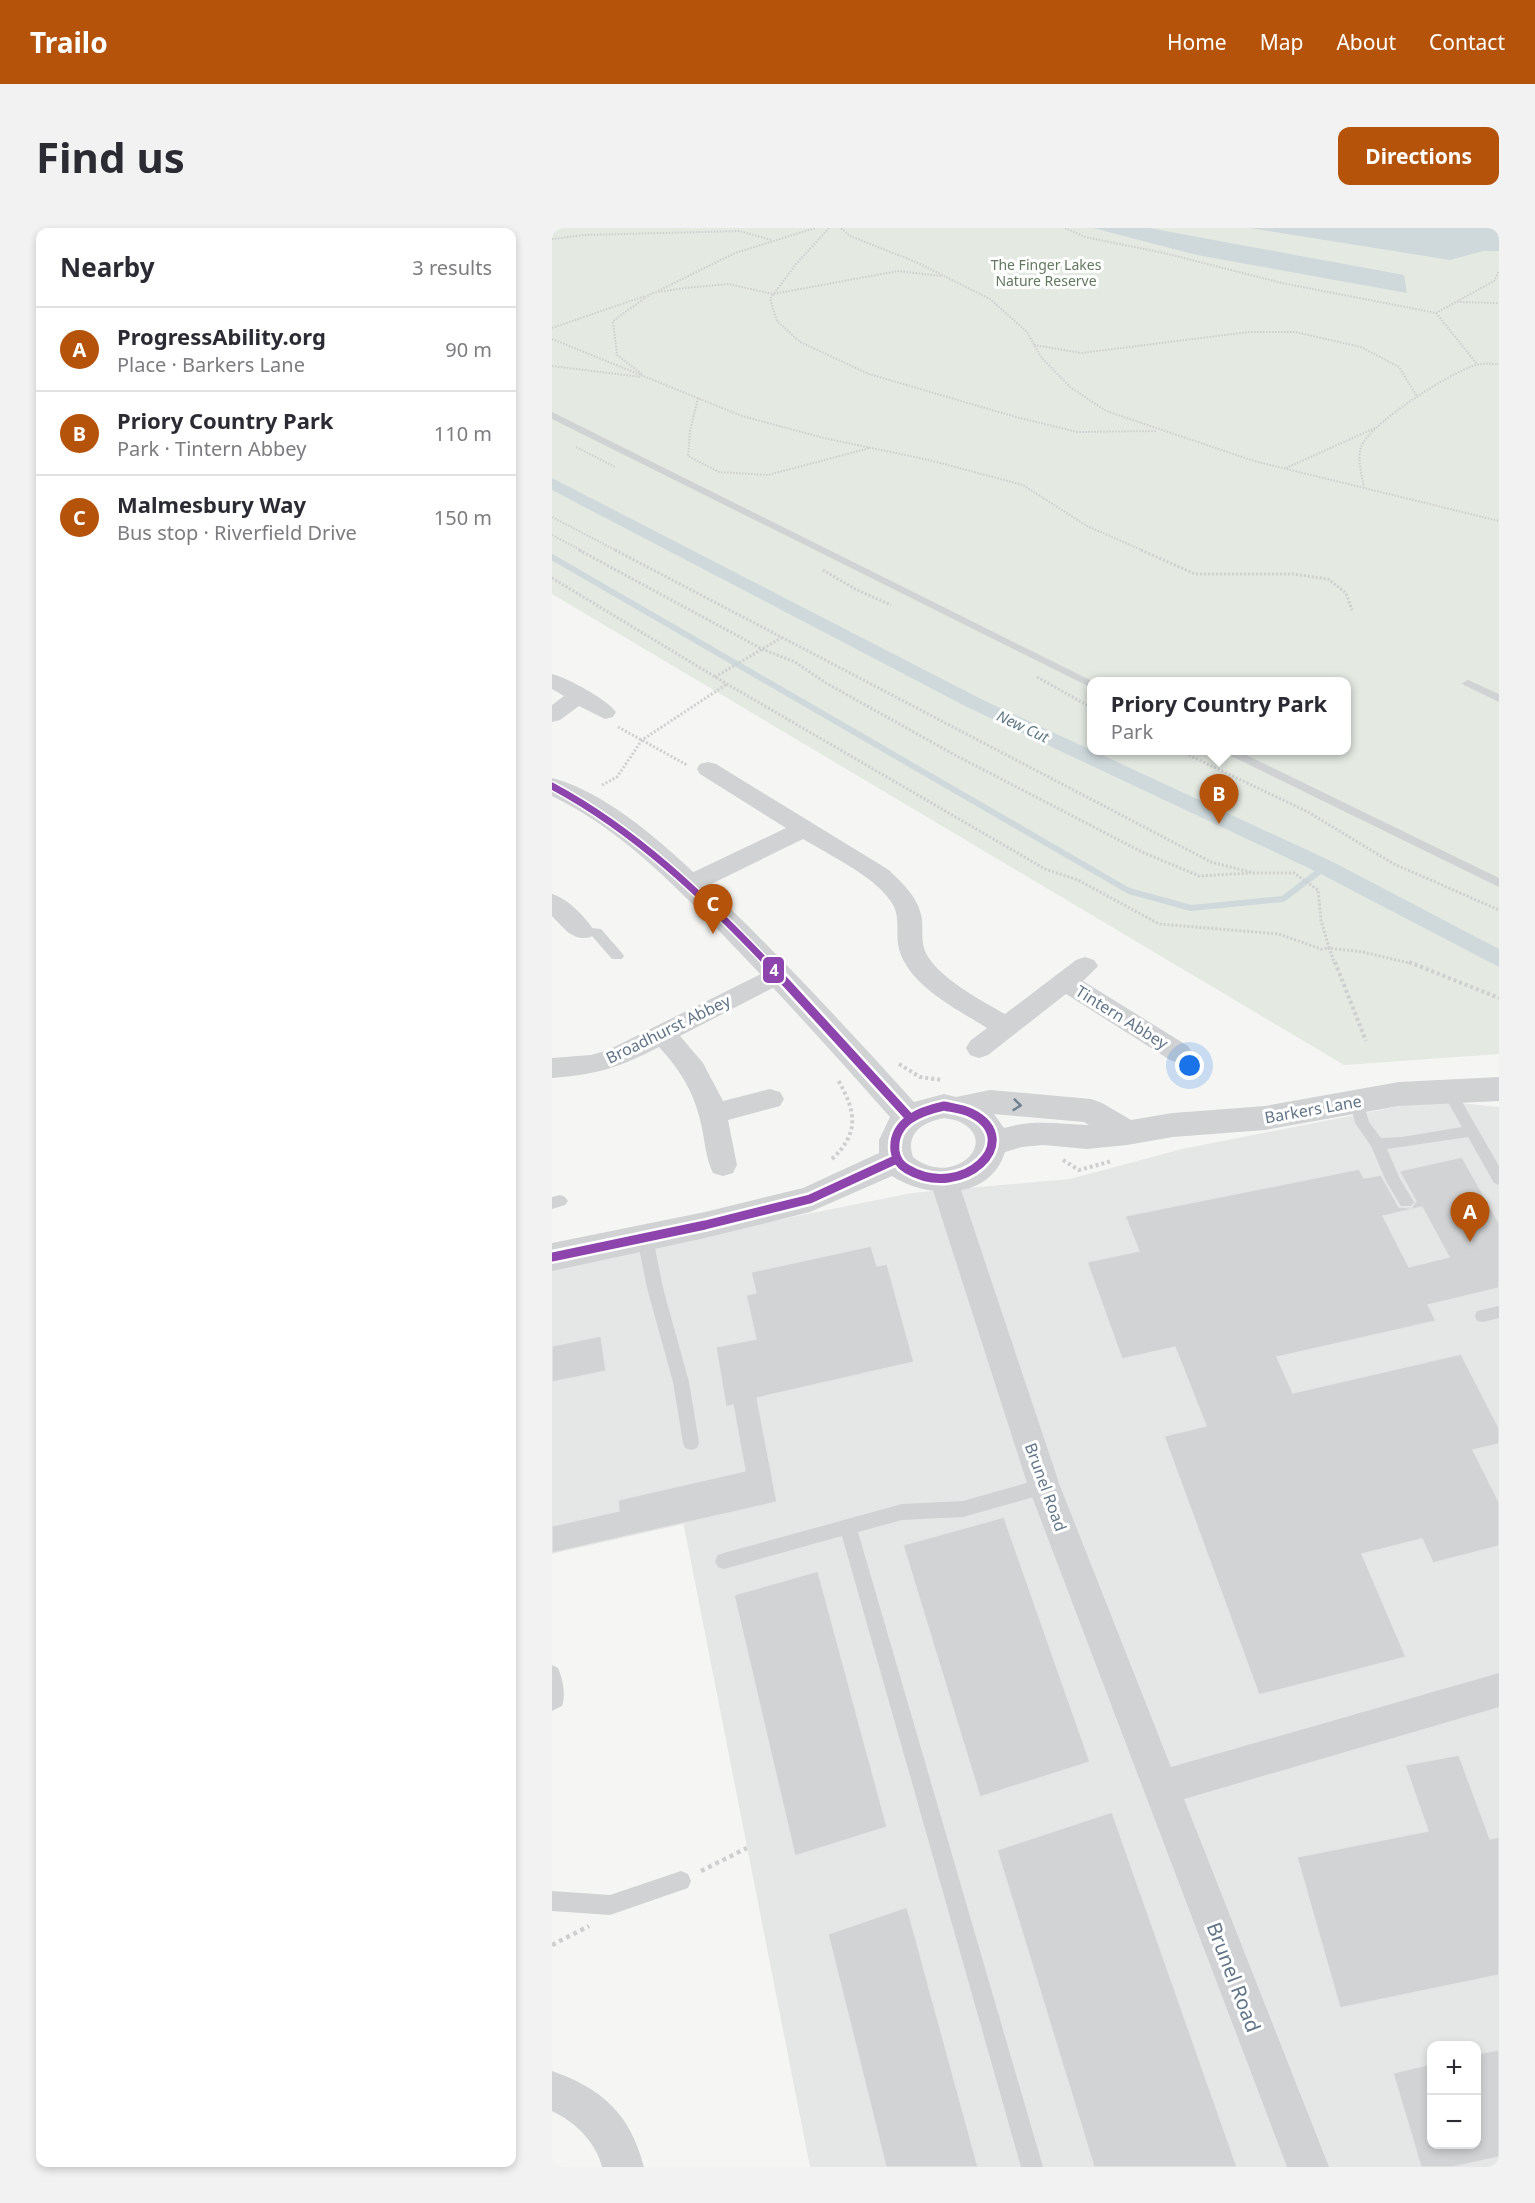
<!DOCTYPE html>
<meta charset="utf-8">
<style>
:root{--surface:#fff;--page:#f2f2f3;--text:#2b2b33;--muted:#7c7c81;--line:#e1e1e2;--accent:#b45309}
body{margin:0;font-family:"Noto Sans",sans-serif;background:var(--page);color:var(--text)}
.controls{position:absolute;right:18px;bottom:18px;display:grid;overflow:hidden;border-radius:12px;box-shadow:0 3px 9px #0003}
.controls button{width:54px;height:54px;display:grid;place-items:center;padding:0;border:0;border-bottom:2px solid var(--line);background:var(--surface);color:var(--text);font:30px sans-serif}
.you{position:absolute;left:638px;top:838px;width:21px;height:21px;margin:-15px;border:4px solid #fff;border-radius:50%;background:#1a73e8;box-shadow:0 0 0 9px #1a73e833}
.badge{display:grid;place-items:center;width:39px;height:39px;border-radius:50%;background:var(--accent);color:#fff;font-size:20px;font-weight:700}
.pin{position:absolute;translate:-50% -50px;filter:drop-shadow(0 2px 3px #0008)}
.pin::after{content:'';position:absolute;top:32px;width:21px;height:18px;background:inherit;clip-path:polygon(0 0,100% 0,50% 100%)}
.popup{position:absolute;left:535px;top:449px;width:264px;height:78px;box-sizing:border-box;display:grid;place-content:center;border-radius:12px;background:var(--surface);filter:drop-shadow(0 2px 4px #0005);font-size:20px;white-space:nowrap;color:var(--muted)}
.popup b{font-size:22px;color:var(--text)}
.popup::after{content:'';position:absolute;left:50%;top:100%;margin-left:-12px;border:12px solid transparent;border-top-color:var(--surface)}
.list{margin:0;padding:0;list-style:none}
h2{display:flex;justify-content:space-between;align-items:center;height:78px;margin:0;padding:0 24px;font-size:26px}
h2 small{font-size:20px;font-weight:400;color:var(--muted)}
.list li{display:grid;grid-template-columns:39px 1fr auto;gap:18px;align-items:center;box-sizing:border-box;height:84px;padding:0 24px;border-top:2px solid var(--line)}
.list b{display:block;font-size:22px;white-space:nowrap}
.list p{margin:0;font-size:20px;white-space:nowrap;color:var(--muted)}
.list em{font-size:20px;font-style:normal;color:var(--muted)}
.map{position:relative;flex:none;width:947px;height:1939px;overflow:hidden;border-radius:12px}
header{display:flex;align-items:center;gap:36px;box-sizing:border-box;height:84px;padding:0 30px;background:var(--accent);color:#fff}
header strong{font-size:28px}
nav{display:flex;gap:33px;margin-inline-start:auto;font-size:21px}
.intro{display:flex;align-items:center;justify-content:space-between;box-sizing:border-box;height:144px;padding:0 36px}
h1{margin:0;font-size:42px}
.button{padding:15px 27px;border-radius:12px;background:var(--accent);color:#fff;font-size:21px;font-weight:700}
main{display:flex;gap:36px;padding:0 36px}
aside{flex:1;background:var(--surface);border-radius:12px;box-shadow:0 3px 9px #0003}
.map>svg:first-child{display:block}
</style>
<header>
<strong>Trailo</strong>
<nav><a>Home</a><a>Map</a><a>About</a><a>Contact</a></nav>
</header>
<div class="intro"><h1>Find us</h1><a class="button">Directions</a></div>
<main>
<aside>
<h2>Nearby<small>3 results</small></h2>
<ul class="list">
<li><span class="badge">A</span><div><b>ProgressAbility.org</b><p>Place · Barkers Lane</p></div><em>90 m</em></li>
<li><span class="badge">B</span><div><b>Priory Country Park</b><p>Park · Tintern Abbey</p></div><em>110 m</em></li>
<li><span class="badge">C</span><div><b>Malmesbury Way</b><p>Bus stop · Riverfield Drive</p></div><em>150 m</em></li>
</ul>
</aside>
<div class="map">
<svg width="947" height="1939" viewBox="0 0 947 1939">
<rect width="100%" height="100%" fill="#f5f6f4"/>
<path fill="#e5e7e6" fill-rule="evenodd" d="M879,872l68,7v1060h-689l-131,-666 -127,28v-264l360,-72 158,-14 112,-30zM880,1818h44v98h-44z"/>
<path fill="#e4e9e2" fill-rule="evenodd" d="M0,0h947v826l-155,11 -792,-471zM540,454h255v68h-255z"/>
<path fill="#cfd9dc" d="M541,0h56l255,47 3,18 -210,-38z
M698,0h249v23h-16l-33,9z"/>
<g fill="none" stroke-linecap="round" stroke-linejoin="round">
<path stroke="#cfd9dc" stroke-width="6" d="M0,329l577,334 62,17 92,-9 42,-32"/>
<path fill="#cfd9dc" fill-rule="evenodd" d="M0,250l429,221 352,163 166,87v18l-182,-95 -350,-165 -415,-217z"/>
</g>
<path fill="#d1d3d4" stroke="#e4e5e4" stroke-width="1.5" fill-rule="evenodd" d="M910,929l37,66v65l-71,17 8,16 -159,36 16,36 168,-39 38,74v16l-26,6 26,52v44l-66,17 -11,-24 -60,15 44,103 -147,38 -95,-259 42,-10 -31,-79 -53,12 -35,-97 52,-11 -14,-35 234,-47 5,9 17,-3 18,32 12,1 5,-7 -17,-30zM870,979l27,50 -40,10 -26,-51z
M319,1018l6,20 10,-2 27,98 -157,36 20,104 -225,51v-27l67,-15 -1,-11 127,-29 -12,-66 -7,2 -10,-60 40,-8 -10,-44 10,-2 -5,-21z
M49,1108l5,35 -54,11v-36z
M452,1289l86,245 -110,35 -77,-252z
M266,1343l69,256 -92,29 -61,-261z
M907,1527l31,84 9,-2v138l-159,33 -43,-151 131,-26 -23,-66z
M560,1584l125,355h-143l-97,-317z
M355,1679l71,260h-92l-58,-233z
M947,1822v107l-46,10h-32l-28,-94 38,-9v81h45v-91z"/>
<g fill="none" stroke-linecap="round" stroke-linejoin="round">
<path stroke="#cecfcf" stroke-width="2" stroke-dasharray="1.5 1.5" stroke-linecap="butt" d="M277,0l-33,36 -26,35 7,22 23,21 69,32 147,43 61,15 80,-1
M289,0l9,8 66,26 74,37 37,33 14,25 29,30 36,24 148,50 245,60
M513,0l20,9 79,16 118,30 154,30 58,-32 5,-10
M0,11l32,-4 155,-4 33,9
M106,63l77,-38 80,-25
M905,74l42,1
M884,85l41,51
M0,100l93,-32
M0,111l190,77 82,22 105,22 94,25 64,41 57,25
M482,117l47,8 168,-21h46l66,15 38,20 19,31
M0,138l89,11
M90,146l-25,-19 -4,-34 39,-28 33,-5 43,-4 45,10 125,-23 43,5
M146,170l-8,33 -2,25 31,16 49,3 102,-27
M24,219l39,20
M734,240l89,-40
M812,260c-2,-12 -7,-29 -3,-41 9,-24 90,-75 115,-82 7,-2 15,-1 23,-1
M0,289l65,34
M0,307l30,16"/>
<path stroke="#cecfcf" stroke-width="3" stroke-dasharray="2 2" stroke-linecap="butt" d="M27,322l183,99 33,13 31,21 129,72 187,97 57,24 52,-3
M63,322l596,312 43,11h40l24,17 3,30 8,28 34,4 50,12
M589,322l54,24h98l35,5 18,14 6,17
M271,342l32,19 36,16
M0,350l175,106 318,185 33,11 81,44 120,10 42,15 8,-1 6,16
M163,449l66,-39
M485,449l55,31
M66,499l69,38
M626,522l130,62 86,52 105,46
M50,557l15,-8 25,-37 85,-56"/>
<path stroke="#cecfcf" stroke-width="4" stroke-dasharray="3 3" stroke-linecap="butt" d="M783,734l31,79
M857,734l90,36
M347,836l21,13 22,3
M280,931c28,-26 24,-48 6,-79
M511,932l16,10 33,-9"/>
<path stroke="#cecfcf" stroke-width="4.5" stroke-dasharray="4 4" stroke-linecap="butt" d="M149,1643l46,-23
M0,1717l37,-19"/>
<path fill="#d0d2d3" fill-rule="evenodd" d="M0,184l542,270h-2v6l-540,-269z
M916,452l31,14v8l-35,-17 -2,-2z
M667,522h17l263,128v9z
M30,699l19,2 21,24 2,3 -2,3h-10l-20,-23 -15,-2 -2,-3 2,-3z
M896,857l5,1 46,80v19l-5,-2 -26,-46 -81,12 13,30 14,23 -3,4h-10l-15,-25 -15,-35 -16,-23 -5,-21 2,-4h10l7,24 12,16 21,-1 60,-10 -21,-37z
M8,967l5,2 3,4 -3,4 -13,4v-12z
M93,1004l5,2 3,4 10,50 26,94 10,61 -2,5 -6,2 -6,-2 -2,-5 -10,-61 -26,-94 -10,-50 3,-4z
M947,1078v12l-16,4 -6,-1 -2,-5 2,-5z
M492,1250l6,3 3,5 -3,5 -6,3 -81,23 -61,3 -44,12 185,635h-22l-179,-631 -118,33 -6,-2 -3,-6 3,-6 6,-2 178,-49 61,-3z
M0,1437l6,3c5,11 8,28 4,38l-10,5z
M129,1643l7,3 3,7 -3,7 -78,27 -58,-4v-20l58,4z"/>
<path fill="#d0d2d3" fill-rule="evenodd" d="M0,446c14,3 56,26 64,38l-3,5 -8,2 -26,-13 -19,14 -8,2v-17l12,-9 -12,-7z
M156,534l8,2 173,106c14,14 30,28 33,49 1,11 -1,22 3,32 10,25 57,50 80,63l71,-54 9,-3 9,3 4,6 -15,15 105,65 4,7 -4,7 -9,3 -9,-3 -104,-66 -78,61 -9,3 -9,-3 -4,-7 4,-7 17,-13c-30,-19 -78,-42 -88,-79 -4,-15 2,-32 -7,-46 -16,-26 -63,-48 -89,-64l-104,51 -9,2 -9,-2 -3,-6 3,-6 105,-50 -86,-54 -3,-5 3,-5z
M0,666c15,4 34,23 42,37l-3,6c-18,5 -27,-9 -39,-21z
M227,737l9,3 4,6 -4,6 -108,56 23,27 20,38 47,-12 10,3 4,7 -4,7 -52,14 9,45 -4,8 -10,3 -10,-3c-7,-14 -8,-30 -11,-45 -7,-34 -20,-56 -43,-81 -41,21 -60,27 -107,31v-20l39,-3 17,-5z
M392,942l10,3 4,8 102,305 111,281 328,-94v34l-315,92 145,368h-42l-259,-681 -98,-305 4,-8z
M0,1843c51,18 78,43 92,96h-42c-6,-25 -27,-45 -50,-56z"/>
<path fill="#d0d2d3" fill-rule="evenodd" d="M0,550c69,18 143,95 192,144 59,59 115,119 170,180l30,-8 12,3 34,-7 101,9 11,4 29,17 42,-7 92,-7 134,-24 100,-5v24l-100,5 -134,24 -92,7 -46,8 -40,4 -44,-4 -21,2 -17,5c-15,49 -78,47 -113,24l-82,36 -105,26 -153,33v-28l153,-31 98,-24 76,-35v-13l11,-23c-54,-61 -109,-122 -166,-181 -52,-53 -104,-107 -172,-140zM442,886l90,8 5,3c-30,-1 -56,-6 -85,3zM392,890c6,1 13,2 18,5 38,21 -11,65 -49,34 -8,-24 10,-35 31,-39z"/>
<g stroke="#fff" stroke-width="10">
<path id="bus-1-far1" d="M0,558c84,45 151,110 216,178"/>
</g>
<g stroke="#fff" stroke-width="14">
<path id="bus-1" d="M215,734l142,155
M392,878c9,2 19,3 27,7 55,27 -8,89 -64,56 -7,-4 -11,-10 -12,-18 -3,-30 26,-40 49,-45z
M0,1029l153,-32 105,-26 87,-40"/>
</g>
<use href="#bus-1-far1" stroke="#8e44ad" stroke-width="7"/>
<use href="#bus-1" stroke="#8e44ad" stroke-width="9"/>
</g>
<defs><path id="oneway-chevron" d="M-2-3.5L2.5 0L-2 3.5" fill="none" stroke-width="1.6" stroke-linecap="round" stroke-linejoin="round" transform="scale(1.5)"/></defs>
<use stroke="#6d7e8f" href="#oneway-chevron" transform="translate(465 877) rotate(6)"/>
<g text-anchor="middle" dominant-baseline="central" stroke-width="6" stroke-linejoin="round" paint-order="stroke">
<g font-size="14" fill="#62785e" stroke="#fff">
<text x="494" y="36">The Finger Lakes<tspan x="494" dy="16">Nature Reserve</tspan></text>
</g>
<g font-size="15" font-style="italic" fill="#5e7783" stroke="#fff">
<text transform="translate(471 498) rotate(25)">New Cut</text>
</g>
<g font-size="16" fill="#627587" stroke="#fff">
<text transform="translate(570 789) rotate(32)">Tintern Abbey</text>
<text transform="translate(116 801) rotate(-26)">Broadhurst Abbey</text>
<text transform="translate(761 881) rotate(-10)">Barkers Lane</text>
<text transform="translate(494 1259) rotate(70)">Brunel Road</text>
</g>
<g font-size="20" fill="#627587" stroke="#fff">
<text transform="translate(682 1749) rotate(69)">Brunel Road</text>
</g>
</g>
<rect stroke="#fff" stroke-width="2" x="210" y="728" width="23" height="28" rx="6" fill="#8e44ad"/>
<g font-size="16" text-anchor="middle" font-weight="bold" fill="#fff">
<text x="222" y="748">4</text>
</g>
</svg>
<div class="controls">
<button>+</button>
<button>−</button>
</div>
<div class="you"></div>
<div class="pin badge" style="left:918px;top:1014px">A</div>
<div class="pin badge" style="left:667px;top:596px">B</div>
<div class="popup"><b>Priory Country Park</b>Park</div>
<div class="pin badge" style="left:161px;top:706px">C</div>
</div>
</main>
